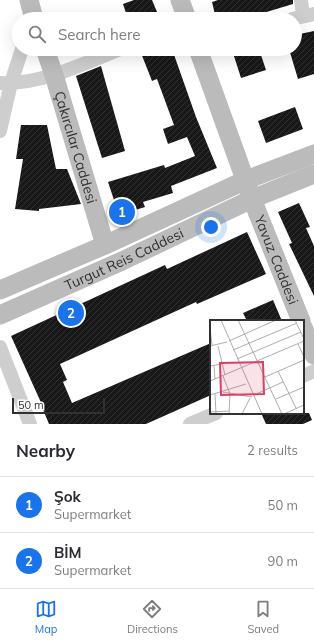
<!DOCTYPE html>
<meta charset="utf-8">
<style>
:root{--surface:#fff;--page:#f7f7f7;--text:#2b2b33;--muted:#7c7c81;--line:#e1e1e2;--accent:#1a73e8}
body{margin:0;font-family:Mulish,sans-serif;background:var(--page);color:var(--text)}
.scale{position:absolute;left:12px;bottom:10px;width:93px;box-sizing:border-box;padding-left:4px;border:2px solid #313131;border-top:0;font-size:11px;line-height:14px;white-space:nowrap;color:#313131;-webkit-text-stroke:3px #fff;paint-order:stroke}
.you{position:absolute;left:211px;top:227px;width:14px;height:14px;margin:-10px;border:3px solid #fff;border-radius:50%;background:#1a73e8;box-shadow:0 0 0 6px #1a73e833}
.badge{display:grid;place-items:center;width:26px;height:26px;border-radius:50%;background:var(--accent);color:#fff;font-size:13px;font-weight:700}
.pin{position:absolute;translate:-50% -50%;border:2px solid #fff;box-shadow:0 1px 4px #0006}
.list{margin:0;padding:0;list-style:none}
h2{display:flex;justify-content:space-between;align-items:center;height:52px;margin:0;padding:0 16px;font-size:17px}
h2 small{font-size:13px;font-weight:400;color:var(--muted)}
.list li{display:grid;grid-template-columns:26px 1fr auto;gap:12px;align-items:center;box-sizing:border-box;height:56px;padding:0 16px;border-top:1px solid var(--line)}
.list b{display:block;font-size:15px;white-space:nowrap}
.list p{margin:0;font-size:13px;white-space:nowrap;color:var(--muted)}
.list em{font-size:13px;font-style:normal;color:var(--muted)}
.icon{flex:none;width:22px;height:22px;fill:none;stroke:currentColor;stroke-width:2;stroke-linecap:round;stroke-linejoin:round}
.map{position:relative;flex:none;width:314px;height:424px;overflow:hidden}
.search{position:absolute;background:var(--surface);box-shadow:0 4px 16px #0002;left:12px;right:12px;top:12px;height:44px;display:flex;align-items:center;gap:10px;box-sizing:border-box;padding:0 14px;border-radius:22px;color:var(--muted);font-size:15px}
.sheet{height:164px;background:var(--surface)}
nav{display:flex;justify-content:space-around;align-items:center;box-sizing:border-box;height:56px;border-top:1px solid var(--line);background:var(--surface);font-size:11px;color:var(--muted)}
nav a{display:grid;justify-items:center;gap:2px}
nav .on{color:var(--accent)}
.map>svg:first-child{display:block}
</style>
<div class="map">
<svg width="314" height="424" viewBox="0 0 314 424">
<defs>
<pattern id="building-hatch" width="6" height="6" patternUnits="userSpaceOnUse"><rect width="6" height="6" fill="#181818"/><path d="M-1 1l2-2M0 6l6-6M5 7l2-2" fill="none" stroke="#313131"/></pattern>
</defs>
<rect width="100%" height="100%" fill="#fff"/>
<path fill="url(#building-hatch)" d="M134,0h18l8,19h-32l-5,-15z
M218,0h75v4l-50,15h-27l-4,-17z
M314,31v43l-16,5 -9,-30h6v-14z
M153,49h19l24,68 21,51 -46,18 2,7 -30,9 2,5 -26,8 -11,-33 56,-17 1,3 30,-12 -8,-19 -19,7 -5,-15 11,-4 -17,-46 -5,2 -11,-28z
M245,49h14l7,21 -25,8 -8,-25z
M101,66l24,85 -23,7 -26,-82z
M295,107l8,22 -37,14 -8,-22z
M21,125h26l9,44h11l14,35 -42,5v2l-24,-2 8,-50h-7z
M299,203l11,24 -4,1 8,18v50l-25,-52 3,-1 -14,-31z
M247,232l19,42 -69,30 -1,-2 -136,62 7,16 -4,2 9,21 139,-60v52l-65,29h-97l-7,-17h1l-32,-71 154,-71 2,4z
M273,300l9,21h-35l-4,-8z
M261,413h48l3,7 -9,4h-37z"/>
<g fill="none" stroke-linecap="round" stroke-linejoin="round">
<path stroke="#cecece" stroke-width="14" d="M301,0l2,16
M292,19l22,-5
M0,83c40,2 83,-19 120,-34
M0,131l11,-48 11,-34
M0,347l30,77
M303,376l11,-5
M190,424l26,-11"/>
<g stroke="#bbb" stroke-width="19">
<path d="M29,0l5,19"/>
<path d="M180,0l7,19"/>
<path id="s1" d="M45,49l9,26 51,170"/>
<path id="s2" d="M198,49l54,150 49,122"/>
<path d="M0,290l105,-45 141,-65 68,-26"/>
<path id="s3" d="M0,315l122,-54 130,-62 62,-25"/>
<path d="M303,327l11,28"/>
</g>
</g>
<g text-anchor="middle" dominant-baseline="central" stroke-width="4" stroke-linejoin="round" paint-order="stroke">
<g font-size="14" fill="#313131" stroke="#fff">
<text stroke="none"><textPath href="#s1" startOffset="103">Çakırcılar Caddesi</textPath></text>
<text stroke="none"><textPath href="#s3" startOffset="136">Turgut Reis Caddesi</textPath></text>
<text stroke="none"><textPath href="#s2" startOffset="225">Yavuz Caddesi</textPath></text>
</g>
</g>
<g transform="translate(210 320)">
<rect width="94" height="94" fill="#fff"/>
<path fill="none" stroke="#adadad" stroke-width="1" d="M11,0l41,94M28,0l44,94M85,0l9,19M0,8l2,17M19,21l47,-21M88,24l6,13M0,26l17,-4M8,26l7,29M23,30l64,-27M27,39l64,-27M0,46l12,-2M4,46l1,13M68,51l18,37M13,56l7,18 -1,20M55,57l39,-17M0,61l94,-40M13,72l29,5M5,74l1,20M0,75l36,-11M44,75l29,-13M66,79l28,-12M0,92l19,-1M32,94l8,-16M74,94l20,-9"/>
<path fill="#db4063" fill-opacity="0.15" stroke="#db4063" stroke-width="2" d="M53,42l1,32 -43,1 -1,-32z"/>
<rect width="94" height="94" fill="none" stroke="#313131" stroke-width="2"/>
</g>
</svg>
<div class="scale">50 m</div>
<div class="you"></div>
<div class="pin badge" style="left:122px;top:212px">1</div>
<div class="pin badge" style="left:71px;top:313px">2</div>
<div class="search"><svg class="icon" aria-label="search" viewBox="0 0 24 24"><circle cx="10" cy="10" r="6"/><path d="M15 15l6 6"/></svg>Search here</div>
</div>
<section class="sheet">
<h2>Nearby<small>2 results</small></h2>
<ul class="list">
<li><span class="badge">1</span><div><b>Şok</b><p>Supermarket</p></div><em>50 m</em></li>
<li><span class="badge">2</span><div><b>BİM</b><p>Supermarket</p></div><em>90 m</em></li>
</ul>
</section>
<nav>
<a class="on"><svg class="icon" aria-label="map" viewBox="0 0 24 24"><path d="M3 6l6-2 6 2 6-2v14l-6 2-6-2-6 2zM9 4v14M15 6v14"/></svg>Map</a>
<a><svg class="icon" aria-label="directions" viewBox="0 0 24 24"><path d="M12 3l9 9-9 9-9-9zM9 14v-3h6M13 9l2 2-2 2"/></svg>Directions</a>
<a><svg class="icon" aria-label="saved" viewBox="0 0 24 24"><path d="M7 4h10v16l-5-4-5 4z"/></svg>Saved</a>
</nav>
